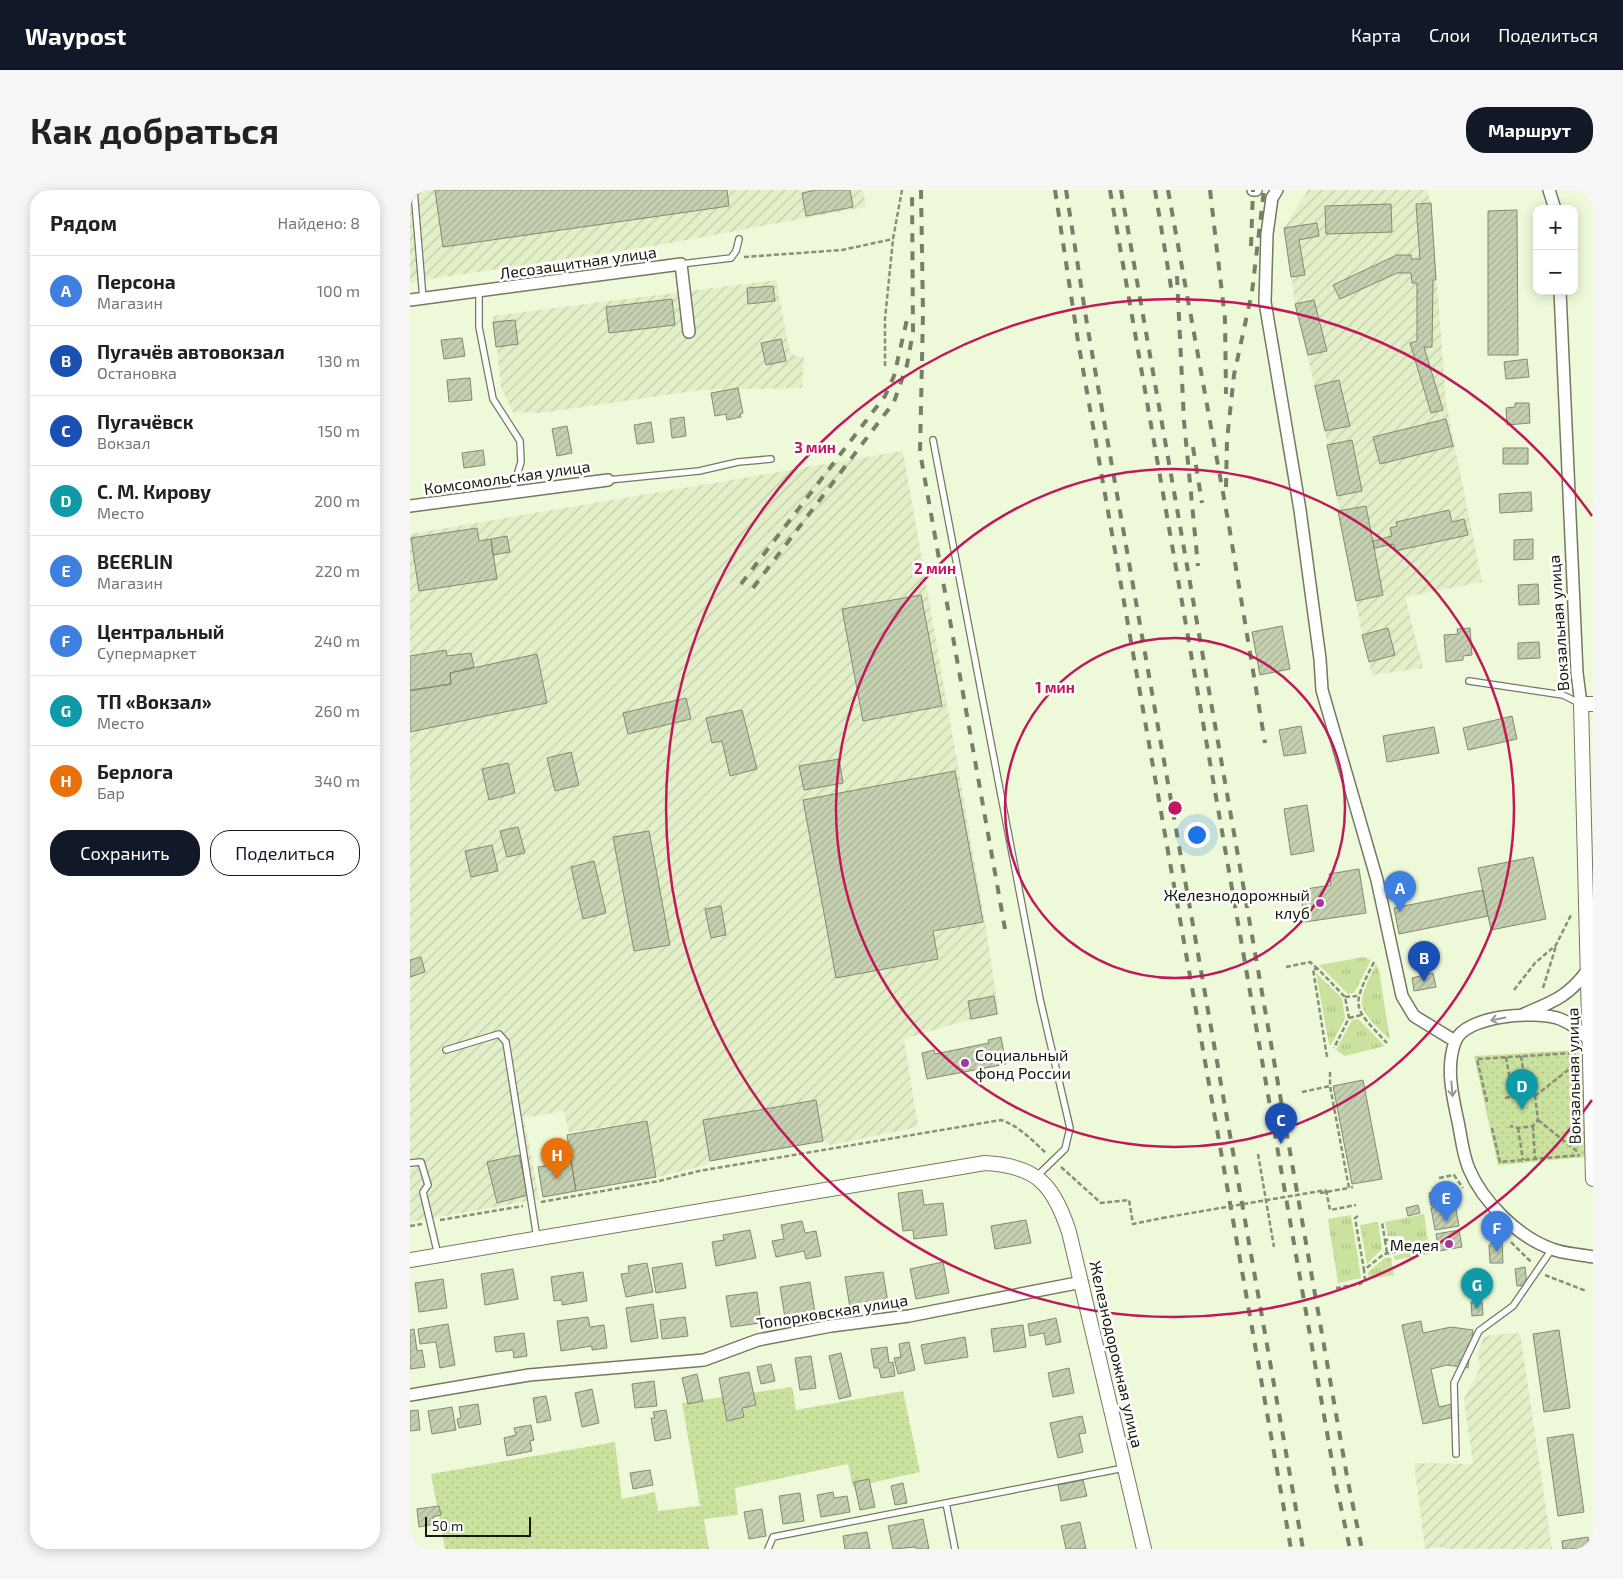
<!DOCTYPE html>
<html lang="ru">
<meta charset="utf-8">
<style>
:root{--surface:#fff;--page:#f6f6f6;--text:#202124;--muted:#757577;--line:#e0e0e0;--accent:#111827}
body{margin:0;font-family:"Exo 2",sans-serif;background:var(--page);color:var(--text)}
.controls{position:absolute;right:15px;top:15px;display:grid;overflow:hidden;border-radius:10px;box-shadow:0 2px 12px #0003}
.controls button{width:45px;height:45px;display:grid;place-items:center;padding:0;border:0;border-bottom:1px solid var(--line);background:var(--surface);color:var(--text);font:25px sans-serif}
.scale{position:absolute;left:15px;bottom:12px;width:106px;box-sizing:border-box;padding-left:5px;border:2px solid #15180d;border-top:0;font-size:14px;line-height:18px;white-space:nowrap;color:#15180d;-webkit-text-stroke:4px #fff;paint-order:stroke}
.you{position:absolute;left:786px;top:644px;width:18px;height:18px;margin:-12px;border:4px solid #fff;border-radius:50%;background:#1a73e8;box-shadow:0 0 0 8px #1a73e833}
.badge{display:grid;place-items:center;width:32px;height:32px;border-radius:50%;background:var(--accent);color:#fff;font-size:16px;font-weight:700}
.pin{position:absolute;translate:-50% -41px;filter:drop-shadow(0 1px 2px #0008)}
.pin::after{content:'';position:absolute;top:26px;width:18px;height:15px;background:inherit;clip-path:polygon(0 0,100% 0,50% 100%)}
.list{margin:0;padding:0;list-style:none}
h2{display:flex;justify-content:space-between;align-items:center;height:65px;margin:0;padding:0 20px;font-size:21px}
h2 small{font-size:16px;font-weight:400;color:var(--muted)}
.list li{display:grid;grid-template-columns:32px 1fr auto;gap:15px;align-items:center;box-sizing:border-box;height:70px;padding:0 20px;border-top:1px solid var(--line)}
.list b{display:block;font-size:19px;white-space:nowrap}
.list p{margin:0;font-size:16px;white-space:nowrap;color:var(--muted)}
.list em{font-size:16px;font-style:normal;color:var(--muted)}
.actions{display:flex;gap:10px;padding:15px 20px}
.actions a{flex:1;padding:11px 0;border:1px solid var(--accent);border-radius:20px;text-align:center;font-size:18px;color:var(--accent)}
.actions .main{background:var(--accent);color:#fff}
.map{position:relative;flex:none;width:1183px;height:1359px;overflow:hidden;border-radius:20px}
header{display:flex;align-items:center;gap:30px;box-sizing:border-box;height:70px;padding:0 25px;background:var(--accent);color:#fff}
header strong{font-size:24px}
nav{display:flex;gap:28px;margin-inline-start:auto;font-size:18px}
.intro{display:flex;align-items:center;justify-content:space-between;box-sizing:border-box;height:120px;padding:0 30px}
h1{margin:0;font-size:35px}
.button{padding:12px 22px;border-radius:20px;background:var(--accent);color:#fff;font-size:18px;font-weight:700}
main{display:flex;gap:30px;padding:0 30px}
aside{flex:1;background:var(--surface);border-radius:20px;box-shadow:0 2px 12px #0003}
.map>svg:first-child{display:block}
</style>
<header>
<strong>Waypost</strong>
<nav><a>Карта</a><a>Слои</a><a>Поделиться</a></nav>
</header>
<div class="intro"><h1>Как добраться</h1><a class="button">Маршрут</a></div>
<main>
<aside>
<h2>Рядом<small>Найдено: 8</small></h2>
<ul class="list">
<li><span class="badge" style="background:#3f7fe0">A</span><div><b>Персона</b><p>Магазин</p></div><em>100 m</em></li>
<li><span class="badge" style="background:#1a4fb4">B</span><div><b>Пугачёв автовокзал</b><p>Остановка</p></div><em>130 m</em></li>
<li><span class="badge" style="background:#1a4fb4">C</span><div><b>Пугачёвск</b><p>Вокзал</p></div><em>150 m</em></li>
<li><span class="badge" style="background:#0f9aa8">D</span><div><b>С. М. Кирову</b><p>Место</p></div><em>200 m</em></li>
<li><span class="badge" style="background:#3f7fe0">E</span><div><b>BEERLIN</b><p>Магазин</p></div><em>220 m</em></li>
<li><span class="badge" style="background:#3f7fe0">F</span><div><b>Центральный</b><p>Супермаркет</p></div><em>240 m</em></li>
<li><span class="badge" style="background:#0f9aa8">G</span><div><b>ТП «Вокзал»</b><p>Место</p></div><em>260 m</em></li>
<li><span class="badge" style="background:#e8710a">H</span><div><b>Берлога</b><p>Бар</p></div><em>340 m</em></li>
</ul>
<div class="actions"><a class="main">Сохранить</a><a>Поделиться</a></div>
</aside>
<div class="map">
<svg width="1183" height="1359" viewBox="0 0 1183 1359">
<defs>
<pattern id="industrial-furrows" width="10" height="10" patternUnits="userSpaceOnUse" patternTransform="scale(1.25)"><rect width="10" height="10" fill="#e2efc8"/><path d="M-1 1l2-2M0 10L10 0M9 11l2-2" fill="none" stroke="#c1ccab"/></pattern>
<pattern id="grass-tufts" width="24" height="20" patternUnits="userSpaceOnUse" patternTransform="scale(1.25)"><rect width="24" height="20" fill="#cbe19e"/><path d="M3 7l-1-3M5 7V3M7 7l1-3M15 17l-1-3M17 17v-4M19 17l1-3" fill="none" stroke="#adc087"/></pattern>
<pattern id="park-dots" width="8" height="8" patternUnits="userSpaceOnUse" patternTransform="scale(1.25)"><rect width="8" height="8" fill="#cbe19e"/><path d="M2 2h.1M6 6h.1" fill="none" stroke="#adc087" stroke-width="1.8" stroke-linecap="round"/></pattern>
<pattern id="building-hatch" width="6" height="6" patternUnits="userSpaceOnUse" patternTransform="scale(1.25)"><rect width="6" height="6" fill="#c5d0b1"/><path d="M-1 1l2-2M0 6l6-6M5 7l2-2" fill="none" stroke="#a8b297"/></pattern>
</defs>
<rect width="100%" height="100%" fill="#eef9d9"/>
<path fill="url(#industrial-furrows)" d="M0,0h453l3,17 -207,38 -249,37z
M898,0h119l4,13 15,199 36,180 -77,15 18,71 -51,7 -10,-40 -37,-204 -30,-127 -11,-76z
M366,90l14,74 14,4 -2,30 -101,2 -160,23 -28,-1 -12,-25 -8,-71z
M493,261l82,471 14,92 -35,7 -60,18 14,88 -88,18 -7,-3 -112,19 -5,4 -49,12 -10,-57 -78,13 -5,-22 -40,7 15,81 -129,23v-688z
M1110,1143l32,216h-107l-1,-2 -19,2 -11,-86 59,1 -9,-65 16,-31 -2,-14 6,-18z"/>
<path fill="url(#grass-tufts)" d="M954,767l7,3 -17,33 -6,1 -29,-29z
M966,774l3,6 11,70c-34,-34 -35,-32 -14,-76z
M906,783l26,25 3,20 -14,27 -2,-1z
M948,829l27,27 -40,10 -9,-6 16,-30z
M1014,1024l6,40 -35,6 -1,-4 11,-3 -2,-17h-15l-3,-14z
M941,1025l10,63 -23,5 -10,-64z
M968,1032l4,27 -15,15 -7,-39z
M975,1068h6l3,17 -25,4 -1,-7z"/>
<path fill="url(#park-dots)" d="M1168,860l4,10 3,97 -87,8 -24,-109z
M382,1197l4,23 107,-19 17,81 -67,15 -5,-23 -113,24 3,27 -34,4 5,30h-264l-14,-75 184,-32 7,57 33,-7 3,19 42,-5 -18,-103z"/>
<path fill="url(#building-hatch)" stroke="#818b6e" d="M25,0h292l2,16 -286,41z
M407,0h33l3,17 -47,9 -4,-23z
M1021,13l5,77h-3l-1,67h-8l19,63 -12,3 -21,-70 7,-2v-58h-5l-1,-10h-14l-57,26 -7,-14 64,-30h14v4h9l-4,-55z
M981,14l1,28 -66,2 -1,-28z
M1107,20l1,145h-30v-144z
M907,33l2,13 -20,4 6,35 -14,2 -7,-49z
M363,96l2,15 -27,3 -1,-16z
M262,109l3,26 -66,8 -3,-26z
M904,110l13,51 -19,4 -13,-51z
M105,130l3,24 -22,3 -3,-25z
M52,148l3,18 -21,3 -3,-19z
M371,149l5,22 -20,4 -5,-22z
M1117,169l2,18 -23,2 -2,-17z
M60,188l2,22 -23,2 -2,-22z
M929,190l11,46 -25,5 -10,-45z
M328,198l5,25 -3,1 1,3 -14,3 -1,-6 -11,2 -4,-23z
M1105,213h14l1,20 -23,2 -1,-17 9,-1z
M274,227l2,19 -14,2 -2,-19z
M1036,229l7,27 -73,18 -7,-27z
M241,232l3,20 -17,2 -3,-19z
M157,236l5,27 -15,3 -5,-27z
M942,250l10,51 -25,5 -10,-51z
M1093,258h25v16h-25z
M73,260l2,15 -21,3 -2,-15z
M1121,302l1,19 -32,2 -1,-19z
M956,316l17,89 -27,6 -18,-90z
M1039,320l3,12 12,-3 4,16 -73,16 -1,-7 -20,4 -1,-7 19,-5 -2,-8 7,-2 -1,-4z
M67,338l2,13 12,-2 6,40 -78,12 -8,-53z
M97,346l3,16 -17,3 -2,-16z
M1123,349v20l-19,1v-20z
M1128,394l1,20 -20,1 -1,-20z
M511,405l21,111 -79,15 -21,-112z
M872,436l8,43 -30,6 -8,-43z
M978,438l7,27 -26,7 -7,-27z
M1060,438l2,27 -9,1v4l-17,2 -2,-27 14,-1 -1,-5z
M1129,452l1,16 -22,1v-16z
M36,460l1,6 24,-3 3,14 -24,6 1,11 -41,6v-34z
M127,464l10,49 -137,29v-41l41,-7 -1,-11z
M276,508l5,21 -63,15 -5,-21z
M332,520l15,59 -27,7 -8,-35 -10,2 -6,-25z
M1102,526l5,23 -49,11 -5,-22z
M891,536l5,27 -22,3 -5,-26z
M1024,537l5,26 -52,9 -4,-26z
M161,562l8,33 -24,6 -8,-33z
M429,569l4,24 -39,7 -5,-24z
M98,573l7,30 -26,7 -7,-31z
M545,581l28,151 -50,9 5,28 -102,19 -33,-178z
M897,615l7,46 -23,4 -7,-46z
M108,637l7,26 -18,4 -7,-26z
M239,641l21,114 -36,6 -21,-114z
M82,655l6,26 -27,6 -6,-26z
M1123,667l13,62 -55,11 -13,-62z
M184,671l12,52 -23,6 -12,-52z
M949,679l7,44 -61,9 -5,-32 31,-5 -2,-11z
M1073,700l5,26 -89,18 -5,-26z
M311,716l5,29 -15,3 -6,-29z
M11,767l4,15 -15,5v-17z
M1023,783l3,14 -22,4 -2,-13z
M584,806l3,18 -26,5 -3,-18z
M591,847l5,27 -79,15 -5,-26 12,-3 1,4 54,-11 -1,-3z
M953,890l19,99 -30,5 -19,-98z
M406,910l7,41 -113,20 -7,-41z
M237,931l9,56 -80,14 -9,-56z
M109,965l9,40 -31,8 -10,-41z
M161,971l5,30 -33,6 -5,-30z
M1042,999l2,13 -23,4 -2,-13z
M512,1000l2,15 19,-2 4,32 -33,4 -1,-9 -10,1 -5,-38z
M1045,1014l4,22 -24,4 -4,-22z
M1008,1015l2,8 -12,3 -2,-8z
M616,1030l5,23 -36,6 -4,-23z
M392,1031l3,12 11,-2 5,25 -15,3 -2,-8 -28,6 -4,-16 12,-2 -3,-14z
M340,1040l6,28 -40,8 -4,-24 12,-2 -1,-5z
M1049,1040l3,17 -23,4 -3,-17z
M1092,1050l1,23h-13l-1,-18 4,-4z
M533,1072l6,31 -33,6 -6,-30z
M237,1073l6,29 -27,5 -5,-23 8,-1 -1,-7z
M272,1073l4,25 -30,5 -4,-25z
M1115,1077l2,18 -10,1 -2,-17z
M103,1079l5,30 -33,6 -4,-31z
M173,1082l4,29 -25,4v-5l-8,1 -3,-24z
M473,1082l5,31 -38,5 -5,-31z
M1056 1092a6 6 0 1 1 12 0a6 6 0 1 1-12 0Z
M33,1089l4,29 -28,4 -4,-29z
M400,1092l5,31 -30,5 -5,-31z
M347,1102l4,31 -30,4 -5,-31z
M1061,1112h11l1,13 -11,1z
M243,1114l5,34 -27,4 -5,-34z
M178,1127l2,10 14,-2 3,23 -15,2v-4l-31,5 -4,-30z
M275,1127l3,19 -26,3 -2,-19z
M646,1128l5,24 -15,3 -2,-12 -14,3 -2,-12z
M1011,1131l2,12 28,-6 22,3 -5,38 -21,-3 -16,4 8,38 17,-4 3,13 -36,8 -21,-99z
M38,1134l7,41 -15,3 -4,-26 -16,2 -2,-15z
M613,1135l3,22 -32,5 -3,-23z
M4,1139l3,22 5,-1 3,17 -15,2v-39z
M1149,1140l11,78 -26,4 -11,-78z
M114,1143l3,23 -13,2 -1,-8 -17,2 -2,-15z
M555,1147l3,20 -43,7 -4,-19z
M499,1152l6,28 -17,4 -4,-16 7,-1 -2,-13z
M477,1157l2,16 4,-1 2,14 -14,2 -2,-10h-5l-3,-19z
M431,1163l10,43 -12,3 -10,-43z
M401,1166l5,32 -16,2 -5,-32z
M361,1174l4,17 -14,3 -4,-17z
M659,1178l5,25 -21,4 -5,-24z
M339,1182l7,33 -14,3 2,9 -17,4 -8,-43z
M287,1184l6,27 -15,3 -6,-26z
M244,1191l3,25 -22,2 -3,-24z
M182,1199l7,34 -17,4 -7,-34z
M136,1206l5,24 -14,3 -4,-25z
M68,1214l3,20 -22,4 -2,-9 4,-1 -2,-11z
M42,1217l4,23 -24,4 -4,-23z
M8,1220l2,20 -10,1v-20z
M256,1220l5,28 -16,3 -4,-23h4l-2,-6z
M672,1226l4,17 -7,1 4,18 -25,6 -8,-35z
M121,1235l3,15 -4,1 2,10 -25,5 -3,-18 12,-3 -2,-7z
M1163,1244l11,78 -26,4 -11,-78z
M240,1280l3,15 -20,4 -3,-16z
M459,1289l6,28 -15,3 -6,-28z
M673,1290l4,16 -26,5 -3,-16z
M493,1293l4,20 -12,2 -4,-19z
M423,1302l1,6 13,-2 3,16 -29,5 -4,-22z
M390,1303l4,28 -21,3 -4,-28z
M29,1316l2,9 -8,2 1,7 -15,3 -2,-18z
M352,1319l4,27 -17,3 -5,-27z
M513,1329l6,30h-13v-2l-23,2 -5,-23z
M670,1332l6,27h-20l-5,-23z
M457,1342l3,17h-25l-2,-13z
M1178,1347l2,12h-27l-1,-8z"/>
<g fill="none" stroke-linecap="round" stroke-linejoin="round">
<g stroke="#717b5f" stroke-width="8">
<path id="service" d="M4,0l9,109
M271,74l50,-6 5,-7 3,-12
M69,102v35l14,72 27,42 1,21 -9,30
M523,250l107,559 30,129 -5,21 -28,27
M198,290l91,-9 39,-9 33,-3
M1059,491l94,14 18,9
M36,860l53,-16 7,8 31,196
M0,973l11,-1 7,23 -5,7 15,63
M1046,1264l-2,-71 25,-52 34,-25 39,-57
M536,1313l9,46
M358,1359l5,-12 351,-69"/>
</g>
<g stroke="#717b5f" stroke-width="14">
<path id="minor" d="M843,0h3
M867,0l-5,8 -5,36 -2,68 35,208 20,149 2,31 55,190 25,116 12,20 41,25
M1139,0l6,19
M1150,101l17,382 4,31
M0,110l271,-36 8,68
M0,316l198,-26
M1114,824c28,-12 44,-17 63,-43
M1180,851c-10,-10 -17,-17 -30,-22 -23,-9 -96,-4 -105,23 -9,24 -3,52 2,75 4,16 5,36 12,52 14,33 49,68 83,80 12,5 28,5 41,8
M0,1205l119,-20 175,-15 54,-20 73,-14 78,-10 173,-34"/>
</g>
<g stroke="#717b5f" stroke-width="16">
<path id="tertiary" d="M1183,514h-12l12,475
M0,1070l575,-97c52,3 68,21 84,69l75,317"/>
</g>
<path stroke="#888f79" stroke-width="2.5" stroke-dasharray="5 2.5" stroke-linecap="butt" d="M334,67l98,-7 51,-11
M475,176v-47l8,-80 9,-49
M964,772c-23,46 -22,44 13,81
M876,777l24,-5 8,7
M1133,798l13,-42
M1104,800l21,-27 21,-18 16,-32
M935,807l12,-1
M939,828l12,-3
M1111,866l6,38
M917,867l-14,-88h5l27,28 4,21 -15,30
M1096,867l7,40
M920,882v14l19,102 4,-1
M892,902l28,-6
M1125,906l42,-33
M1095,908l22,-4 8,2 3,24 -5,6 -15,2 -8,-2
M1077,912l-10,-43 97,-6 1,2
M1128,930l40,32
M1123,936l2,33
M1082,938l8,34 80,-7
M1108,938l5,32
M848,964l16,93
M651,977l40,36 28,-3 4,24 29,-6
M1029,988l15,-3 9,13
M916,1000l4,20 26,-5
M910,1003l29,-5
M131,1012l118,-21 40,-10 302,-51c18,6 31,20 45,33
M948,1026l-3,2 9,52 20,-16 16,-3 -1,-11h-14l-3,-18
M30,1030l83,-14
M0,1036l12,-2
M975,1050l2,13
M1101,1052l21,21
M1135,1085l41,16
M926,1098l24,-4 5,-4 -1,-10"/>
<use href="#service" stroke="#fff" stroke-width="5.5"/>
<use href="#minor" stroke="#fff" stroke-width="11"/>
<use href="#tertiary" stroke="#fff" stroke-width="14"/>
<path stroke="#787e6a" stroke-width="4" stroke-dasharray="9 9" stroke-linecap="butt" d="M511,0l2,123 -3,139 85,477
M645,0l23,151 213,1208
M656,0l22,140 215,1219
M700,0l226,1294 14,65
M711,0l227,1292 14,67
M745,0l17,103
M758,0l61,336 36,217
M800,0l15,129 1,75
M841,56l2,-56
M767,86l7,145 14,145
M783,257l9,56
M816,297l1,-47 7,-65 18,-83 12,-102
M331,394l144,-188 9,-20 14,-61
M343,398l141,-186 13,-37 6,-33 -1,-142"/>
<path stroke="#888f79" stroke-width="2.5" stroke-dasharray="5 2.5" stroke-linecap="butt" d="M752,1028l164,-28"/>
</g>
<defs><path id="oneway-shaft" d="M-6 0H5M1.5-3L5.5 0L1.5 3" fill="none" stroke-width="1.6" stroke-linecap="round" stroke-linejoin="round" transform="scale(1.25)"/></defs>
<g stroke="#969792">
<use href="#oneway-shaft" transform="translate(1088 829) rotate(169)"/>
<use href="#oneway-shaft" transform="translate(1042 899) rotate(85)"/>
</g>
<g fill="none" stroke="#c2185b" stroke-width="2.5">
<circle cx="765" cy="618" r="170"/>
<circle cx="765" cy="618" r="339"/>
<path d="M1182 910A509 509 0 1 1 1182 326"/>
</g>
<g fill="#a43797" stroke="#fff" stroke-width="2">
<circle cx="910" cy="713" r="5"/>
<circle cx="555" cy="873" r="5"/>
<circle cx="1039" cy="1054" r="5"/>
</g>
<g text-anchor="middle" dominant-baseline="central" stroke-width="5" stroke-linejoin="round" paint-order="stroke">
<g font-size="16" fill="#15180d" stroke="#fff">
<text transform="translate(168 72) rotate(-8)">Лесозащитная улица</text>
<text transform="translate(97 287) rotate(-8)">Комсомольская улица</text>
<text transform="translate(1148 433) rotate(-94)">Вокзальная улица</text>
<text transform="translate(1163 886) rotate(-91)">Вокзальная улица</text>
<text transform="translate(422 1121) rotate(-9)">Топорковская улица</text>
<text transform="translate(707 1164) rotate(77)">Железнодорожная улица</text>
</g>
<g font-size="16" fill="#15180d" stroke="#fff" text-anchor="end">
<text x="900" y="704">Железнодорожный<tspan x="900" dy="18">клуб</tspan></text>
<text x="565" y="864" text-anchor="start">Социальный<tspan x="565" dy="18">фонд России</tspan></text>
<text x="1029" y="1054">Медея</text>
</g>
</g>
<circle cx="765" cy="618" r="8" fill="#c2185b" stroke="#fff" stroke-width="2.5"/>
<g font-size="15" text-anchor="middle" font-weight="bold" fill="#c2185b" stroke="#fff" stroke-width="5" stroke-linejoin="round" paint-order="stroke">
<text x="405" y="263">3 мин</text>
<text x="525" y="384">2 мин</text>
<text x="645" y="503">1 мин</text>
</g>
</svg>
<div class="controls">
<button>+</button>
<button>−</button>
</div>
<div class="scale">50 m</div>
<div class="you"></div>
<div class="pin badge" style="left:990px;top:722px;background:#3f7fe0">A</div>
<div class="pin badge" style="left:1014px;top:792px;background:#1a4fb4">B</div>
<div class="pin badge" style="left:871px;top:954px;background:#1a4fb4">C</div>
<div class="pin badge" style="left:1112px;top:920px;background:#0f9aa8">D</div>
<div class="pin badge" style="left:1036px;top:1032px;background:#3f7fe0">E</div>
<div class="pin badge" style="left:1087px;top:1062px;background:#3f7fe0">F</div>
<div class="pin badge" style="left:1067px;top:1119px;background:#0f9aa8">G</div>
<div class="pin badge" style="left:147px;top:989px;background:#e8710a">H</div>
</div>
</main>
